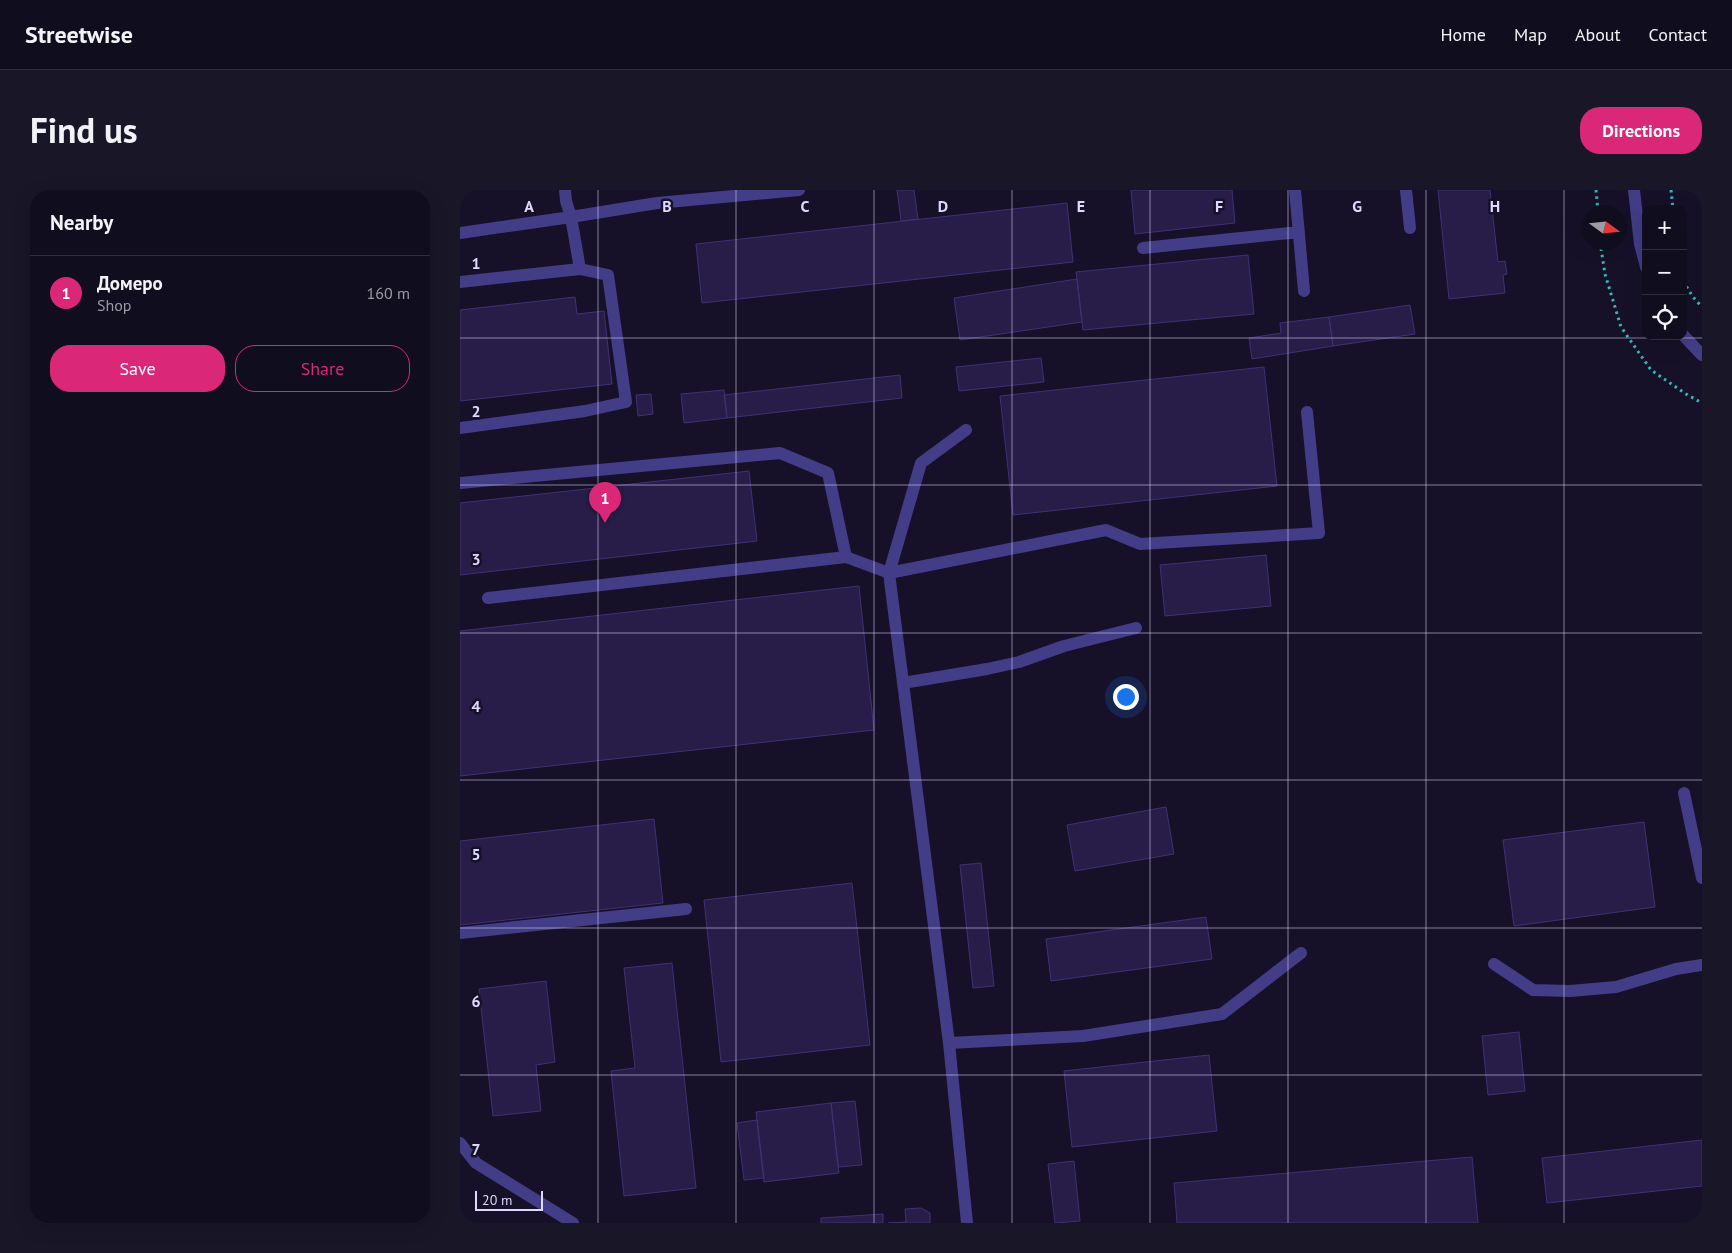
<!DOCTYPE html>
<meta charset="utf-8">
<style>
:root{--surface:#100d1e;--page:#191627;--text:#f1f3f6;--muted:#9c9ca4;--line:#302d3c;--accent:#db2777}
body{margin:0;font-family:"PT Sans",sans-serif;background:var(--page);color:var(--text)}
.controls{position:absolute;right:15px;top:15px;display:grid;overflow:hidden;border-radius:10px;box-shadow:0 5px 20px #0002}
.controls button{width:45px;height:45px;display:grid;place-items:center;padding:0;border:0;border-bottom:1px solid var(--line);background:var(--surface);color:var(--text);font:25px sans-serif}
.compass{position:absolute;left:1122px;top:15px;width:45px;height:45px;border-radius:50%;background:var(--surface);box-shadow:0 5px 20px #0002;rotate:105deg}
.scale{position:absolute;left:15px;bottom:12px;width:68px;box-sizing:border-box;padding-left:5px;border:2px solid #ded9fe;border-top:0;font-size:14px;line-height:18px;white-space:nowrap;color:#ded9fe;-webkit-text-stroke:4px #161128;paint-order:stroke}
.you{position:absolute;left:665px;top:506px;width:18px;height:18px;margin:-12px;border:4px solid #fff;border-radius:50%;background:#1a73e8;box-shadow:0 0 0 8px #1a73e833}
.badge{display:grid;place-items:center;width:32px;height:32px;border-radius:50%;background:var(--accent);color:#fff;font-size:16px;font-weight:700}
.pin{position:absolute;translate:-50% -41px;filter:drop-shadow(0 1px 2px #0008)}
.pin::after{content:'';position:absolute;top:26px;width:18px;height:15px;background:inherit;clip-path:polygon(0 0,100% 0,50% 100%)}
.list{margin:0;padding:0;list-style:none}
h2{display:flex;justify-content:space-between;align-items:center;height:65px;margin:0;padding:0 20px;font-size:21px}
h2 small{font-size:16px;font-weight:400;color:var(--muted)}
.list li{display:grid;grid-template-columns:32px 1fr auto;gap:15px;align-items:center;box-sizing:border-box;height:75px;padding:0 20px;border-top:1px solid var(--line)}
.list b{display:block;font-size:19px;white-space:nowrap}
.list p{margin:0;font-size:16px;white-space:nowrap;color:var(--muted)}
.list em{font-size:16px;font-style:normal;color:var(--muted)}
.actions{display:flex;gap:10px;padding:15px 20px}
.actions a{flex:1;padding:11px 0;border:1px solid var(--accent);border-radius:20px;text-align:center;font-size:18px;color:var(--accent)}
.actions .main{background:var(--accent);color:#fff}
.icon{flex:none;width:28px;height:28px;fill:none;stroke:currentColor;stroke-width:2;stroke-linecap:round;stroke-linejoin:round}
.map{position:relative;flex:none;width:1242px;height:1033px;overflow:hidden;border-radius:20px}
header{display:flex;align-items:center;gap:30px;box-sizing:border-box;height:70px;padding:0 25px;background:var(--surface);border-bottom:1px solid var(--line)}
header strong{font-size:24px}
nav{display:flex;gap:28px;margin-inline-start:auto;font-size:18px}
.intro{display:flex;align-items:center;justify-content:space-between;box-sizing:border-box;height:120px;padding:0 30px}
h1{margin:0;font-size:35px}
.button{padding:12px 22px;border-radius:20px;background:var(--accent);color:#fff;font-size:18px;font-weight:700}
main{display:flex;gap:30px;padding:0 30px}
aside{flex:1;background:var(--surface);border-radius:20px;box-shadow:0 5px 20px #0002}
.map>svg:first-child{display:block}
</style>
<header>
<strong>Streetwise</strong>
<nav><a>Home</a><a>Map</a><a>About</a><a>Contact</a></nav>
</header>
<div class="intro"><h1>Find us</h1><a class="button">Directions</a></div>
<main>
<aside>
<h2>Nearby<small></small></h2>
<ul class="list">
<li><span class="badge">1</span><div><b>Домеро</b><p>Shop</p></div><em>160 m</em></li>
</ul>
<div class="actions"><a class="main">Save</a><a>Share</a></div>
</aside>
<div class="map">
<svg width="1242" height="1033" viewBox="0 0 1242 1033">
<rect width="100%" height="100%" fill="#161128"/>
<path fill="#281d49" stroke="#403074" d="M437,0h17l4,29 -17,2z
M671,0h101l3,33 -100,11z
M978,0h52l8,72 7,-1 2,13 -4,1 2,18 -56,6z
M607,13l6,59 -371,41 -6,-59z
M788,65l6,59 -171,16 -7,-58z
M617,89l5,43 -122,18 -6,-42z
M115,107l2,17 27,-3 8,73 -152,17v-91z
M950,115l5,29 -82,12 -4,-29z
M869,127l4,29 -81,13 -3,-21 32,-5 -1,-10z
M581,168l3,24 -85,9 -3,-24z
M804,177l13,119 -264,29 -13,-119z
M440,185l2,23 -175,20 -3,-23z
M264,200l3,28 -43,5 -3,-29z
M191,204l2,20 -15,2 -2,-21z
M289,281l8,70 -297,34v-72z
M806,365l5,51 -106,10 -5,-51z
M399,396l15,144 -414,46v-145z
M706,617l8,47 -99,17 -8,-46z
M194,629l9,84 -203,22v-84z
M1184,632l11,85 -141,19 -11,-86z
M521,673l13,123 -21,2 -13,-123z
M392,693l18,162 -149,17 -17,-162z
M746,727l6,42 -161,22 -5,-42z
M212,773l24,225 -72,8 -13,-125 24,-3 -11,-100z
M86,791l9,81 -19,3 5,46 -48,5 -14,-127z
M1059,842l6,59 -37,4 -6,-59z
M749,865l8,76 -145,16 -8,-76z
M395,911l7,64 -24,2 -7,-64z
M371,913l8,70 -75,9 -8,-70z
M297,930l7,58 -20,2 -7,-57z
M1242,950v46l-155,17 -5,-45z
M1012,967l6,66h-301l-3,-40z
M614,971l6,60 -25,2 -7,-59z
M461,1018l9,5v10h-42l18,-1 -1,-13z
M423,1024v9h-62v-5z"/>
<g fill="none" stroke-linecap="round" stroke-linejoin="round">
<path stroke="#33b8b5" stroke-width="3" stroke-dasharray="2.5 4" stroke-linecap="butt" d="M1136,0l2,22
M1211,0l2,19
M1140,52l5,32 16,53 30,43 35,24 16,9
M1223,91l10,16 9,10"/>
<path stroke="#423d86" stroke-width="12" d="M105,0l1,11 5,16 86,-14 142,-13
M835,0l9,101
M946,0l4,38
M1174,0l6,54 6,23
M0,43l111,-16 9,52
M683,58l156,-16
M0,92l120,-13 28,6 18,127 -41,9 -125,17
M1223,145l19,20
M0,293l320,-30 48,20 18,84
M28,408l358,-41 43,16 32,-110 45,-33
M443,493l84,-14 32,-7 45,-16 72,-18
M1224,603l18,85
M0,743l226,-24
M1034,774l39,26 37,1 46,-4 60,-18 26,-4
M489,853l134,-7 139,-22 79,-61
M0,953l16,20 97,60
M507,1033l-18,-180 -60,-470 217,-43 34,14 179,-11 -12,-121"/>
</g>
<path fill="none" stroke="#ded9fe" stroke-width="1" stroke-opacity="0.55" d="M138,0v1033M276,0v1033M414,0v1033M552,0v1033M690,0v1033M828,0v1033M966,0v1033M1104,0v1033M0,148h1242M0,295h1242M0,443h1242M0,590h1242M0,738h1242M0,885h1242"/>
<g font-size="16" text-anchor="middle" font-weight="bold" fill="#ded9fe" stroke="#161128" stroke-width="5" stroke-linejoin="round" paint-order="stroke">
<text x="69" y="22">A</text>
<text x="207" y="22">B</text>
<text x="345" y="22">C</text>
<text x="483" y="22">D</text>
<text x="621" y="22">E</text>
<text x="759" y="22">F</text>
<text x="897" y="22">G</text>
<text x="1035" y="22">H</text>
<text x="16" y="79">1</text>
<text x="16" y="227">2</text>
<text x="16" y="375">3</text>
<text x="16" y="522">4</text>
<text x="16" y="670">5</text>
<text x="16" y="817">6</text>
<text x="16" y="965">7</text>
</g>
</svg>
<div class="controls">
<button>+</button>
<button>−</button>
<button><svg class="icon" aria-label="locate" viewBox="0 0 24 24"><circle cx="12" cy="12" r="6"/><path d="M12 2v4M12 18v4M2 12h4M18 12h4"/></svg></button>
</div>
<svg class="compass" viewBox="-18 -18 36 36"><path d="M0-13l5 13h-10z" fill="#e53935"/><path d="M0 13l5-13h-10z" fill="#9c9ca4"/></svg>
<div class="scale">20 m</div>
<div class="you"></div>
<div class="pin badge" style="left:145px;top:333px">1</div>
</div>
</main>
